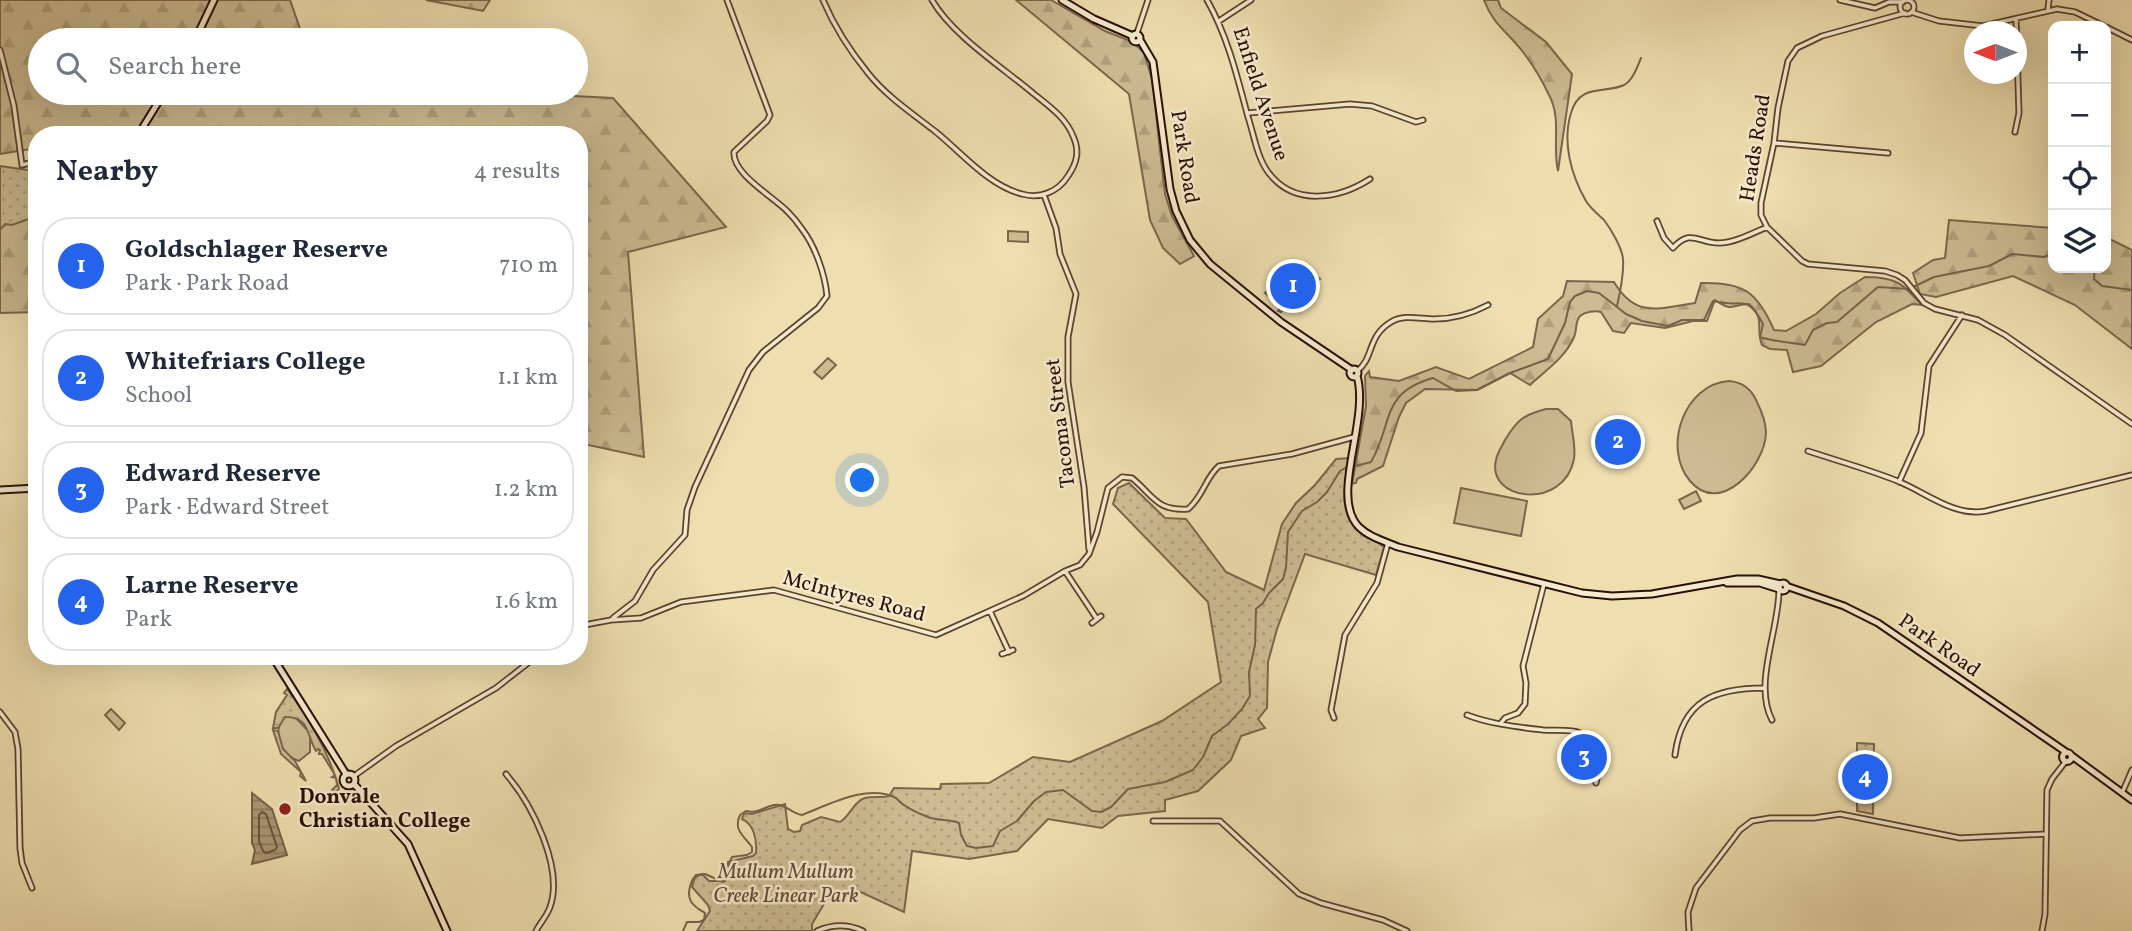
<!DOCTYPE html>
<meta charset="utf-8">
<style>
:root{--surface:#fff;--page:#f2f2f3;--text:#1f2937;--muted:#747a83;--line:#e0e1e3;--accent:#2563eb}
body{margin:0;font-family:Vollkorn,serif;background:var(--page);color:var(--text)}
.controls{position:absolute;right:21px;top:21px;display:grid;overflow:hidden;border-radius:14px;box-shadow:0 7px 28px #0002}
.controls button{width:63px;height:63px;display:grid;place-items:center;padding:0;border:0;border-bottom:2px solid var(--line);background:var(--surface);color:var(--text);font:35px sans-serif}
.compass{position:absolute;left:1964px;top:21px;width:63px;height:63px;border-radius:50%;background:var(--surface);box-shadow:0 7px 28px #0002;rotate:270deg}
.you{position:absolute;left:863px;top:481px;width:24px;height:24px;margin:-18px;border:5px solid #fff;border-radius:50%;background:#1a73e8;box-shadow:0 0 0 10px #1a73e833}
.badge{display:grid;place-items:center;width:46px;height:46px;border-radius:50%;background:var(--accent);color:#fff;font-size:23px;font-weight:700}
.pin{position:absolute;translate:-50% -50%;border:4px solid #fff;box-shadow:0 2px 7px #0006}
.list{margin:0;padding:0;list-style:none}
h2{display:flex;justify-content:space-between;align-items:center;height:91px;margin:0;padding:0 28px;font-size:30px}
h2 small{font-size:23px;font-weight:400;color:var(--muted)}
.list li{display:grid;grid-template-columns:46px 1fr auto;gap:21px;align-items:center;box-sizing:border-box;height:98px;margin:0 14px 14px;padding:0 14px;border:2px solid var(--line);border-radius:28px}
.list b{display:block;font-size:26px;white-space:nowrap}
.list p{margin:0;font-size:23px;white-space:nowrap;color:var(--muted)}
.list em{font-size:23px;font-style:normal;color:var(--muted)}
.icon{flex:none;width:38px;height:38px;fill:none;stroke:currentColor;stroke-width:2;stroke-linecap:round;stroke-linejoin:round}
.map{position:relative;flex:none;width:2132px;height:931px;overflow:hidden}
.search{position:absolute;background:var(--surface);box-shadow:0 7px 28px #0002;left:28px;top:28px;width:560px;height:77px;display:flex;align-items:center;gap:18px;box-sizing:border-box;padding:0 24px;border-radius:38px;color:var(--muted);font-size:26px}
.panel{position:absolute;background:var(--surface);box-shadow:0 7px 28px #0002;left:28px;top:126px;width:560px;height:539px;border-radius:28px}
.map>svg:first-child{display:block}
</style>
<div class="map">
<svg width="2132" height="931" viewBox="0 0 2132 931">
<defs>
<pattern id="forest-firs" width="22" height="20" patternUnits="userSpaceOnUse" patternTransform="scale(1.75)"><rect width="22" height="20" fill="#cdbc93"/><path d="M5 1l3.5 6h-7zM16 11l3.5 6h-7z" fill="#b0a07d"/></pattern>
<pattern id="park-dots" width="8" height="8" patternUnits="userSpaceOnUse" patternTransform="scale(1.75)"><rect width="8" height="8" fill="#cdbc93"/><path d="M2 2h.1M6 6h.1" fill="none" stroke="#b0a07d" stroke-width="1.8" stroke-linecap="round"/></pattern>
<pattern id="water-rules" width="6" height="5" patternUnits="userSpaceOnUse" patternTransform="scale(1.75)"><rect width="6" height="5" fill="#ac9876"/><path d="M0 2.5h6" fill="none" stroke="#8c7a5f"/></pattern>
</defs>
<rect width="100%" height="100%" fill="#efdfb0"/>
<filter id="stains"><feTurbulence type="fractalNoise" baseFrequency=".00286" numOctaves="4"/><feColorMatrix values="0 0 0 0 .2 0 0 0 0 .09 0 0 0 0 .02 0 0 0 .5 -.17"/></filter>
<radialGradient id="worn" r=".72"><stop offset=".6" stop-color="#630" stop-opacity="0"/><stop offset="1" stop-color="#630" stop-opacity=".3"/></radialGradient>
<path fill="#cdbc93" stroke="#7b664c" stroke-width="2" d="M1008,231l20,1v10l-20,-1z
M828,358l8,7 -14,14 -8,-7z
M1729,381c14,1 23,9 28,21 5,10 9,21 9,31 -1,33 -46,84 -76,48 -28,-33 -6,-97 39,-100z
M1546,409h12l13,12c1,12 5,26 3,38 -10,52 -88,42 -78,1 1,-7 6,-14 9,-20 12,-20 18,-25 41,-31z
M1461,488l66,13 -6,35 -67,-13z
M1696,491l5,10 -17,8 -5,-9z
M111,709l14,14 -6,7 -14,-15z
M284,717h11l15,16v19l-11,9c-20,-6 -26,-30 -15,-44z"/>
<path fill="url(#forest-firs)" stroke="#7b664c" stroke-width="2" d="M0,0h290l14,40h-264v53h474l99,5 113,129 -98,25 16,205 -65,-14v-308h-542v13l-37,6z
M426,0h64l-7,11z
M1016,0h35l54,31 28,11 11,11 8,26 13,115 7,22 22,40 -14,8 -17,-16 -13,-28 -21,-126z
M1484,0h14l3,8 45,34 26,32 -14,97c-6,-25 4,-52 -9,-76 -7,-15 -16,-30 -26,-43 -15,-20 -30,-27 -39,-52z
M37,206v106l-37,1v-85z
M1949,220l104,8v40h53v-31l26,13v99l-57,-44 -62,-29 -77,21 -16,-3 -7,-21 20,-13 12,-2z
M1865,277c31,0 37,6 57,28l-10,-1 -36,18 -55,44 -28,6 -6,-22 -17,-1 -8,-4c-7,-17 4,-26 -13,-41 -18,0 -16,9 -34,-4l-8,21h-14l-28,7 -34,-5 -7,10 -11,-2 -12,-19c-6,-2 -16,0 -21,4 -5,5 -3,15 -6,21 -9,21 -28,33 -44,48l-20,-12 -33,17 -52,-1 -19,14 -7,14 -16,49 -26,13 -1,4 -4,1 14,-78 -1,-30 4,-5 1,6 29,4 37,-14 33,12 64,-32 5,-28 25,-23 4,-15 47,1c22,37 45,26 81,21l6,-20c42,-1 56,8 73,47l12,1 30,-17 24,-21z"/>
<path fill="url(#park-dots)" stroke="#7b664c" stroke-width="2" d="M0,166l28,4 9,-2v48l-25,9 -7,-1 -5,6z
M1300,263l20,16 -39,33 -3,-1 3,-6 -16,-12z
M1350,458c-5,26 -13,54 10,74 7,6 17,9 24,15l-8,28 -71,-21 -28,75 -9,33 -1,46 -9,11 7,9 -24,8 -10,24 -33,31 -33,9v11l-47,5 -16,12 -54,-9 -31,32 -48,8 -57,-8 -8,61 -50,-23 -27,10 -15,25v7h-115l13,-20 -2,-6 -16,-18 3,-10 7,-3 7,7h16l3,-3v-16l25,-6 3,-3c1,-13 -2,-29 -14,-34l2,-6 8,1 33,-10 3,25 6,3 6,-1 2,-6 19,-8 19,5c10,-6 14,-21 25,-24 8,-2 16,0 24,-2l5,-8 46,1 1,-5 48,-1 44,-26 37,5 92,-41 59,-39 -13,-80 -95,-98 5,-16 11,-5 36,35 21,1 40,53 38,18 18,-66 14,-21 19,-18 21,-26z
M287,689c22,28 43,66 52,100l-3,3 -4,-2 5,-5 -1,-7 -4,-1 3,-2 -13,-21h-3l1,-4 -2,-1 -2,2c-9,-14 -6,-35 -31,-34l-7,11h-5l3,-16 11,-17 -3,-2z
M273,730l5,1 5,18 12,12 11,20 -6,-5 1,-4 -20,-18z
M1578,736c12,4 16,21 18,32l-25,8z
M1857,743l17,1 -1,70 -16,-3z"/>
<path fill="url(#water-rules)" stroke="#786149" stroke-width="2" d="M252,793l20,16 15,46 -35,9 3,-14 -3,-7z"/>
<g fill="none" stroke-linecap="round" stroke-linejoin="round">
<path stroke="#6a543e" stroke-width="2" d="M262,812l4,2 11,33 -2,3 -9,3 -3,-2 -4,-10v-26z"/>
<path stroke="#786149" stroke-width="2" d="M2095,268l-1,11 8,7 30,4
M1617,306c3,-13 7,-34 6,-47 -1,-11 -12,-30 -19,-39 -6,-6 -14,-12 -18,-19 -15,-26 -24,-59 -15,-88 8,-30 34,-19 53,-28 9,-5 13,-18 17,-27
M1352,467l19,-5c23,-40 9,-69 62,-84l23,13 21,-1 33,-17 38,-14 17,-36 5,-21 5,-6 12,-5 12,2 27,21 16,7 26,5 14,-6h22l9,-19c29,8 33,-9 50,23l-3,13c15,5 30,5 45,8l8,-15 14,-7 10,-1 41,-35 31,2 25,-12 55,-11 23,-12 32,3 9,-3
M683,931l4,-9h12l5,-2 1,-7c-4,-3 -8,-4 -11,-8 -9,-8 -4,-23 2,-30l9,-1 18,8c7,-6 4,-17 9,-25l15,-2 5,-3v-5c-8,-11 -19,-17 -12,-32l6,-4c13,3 17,-4 28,-6 10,-2 19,9 28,10 26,-10 66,-32 94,-17 1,1 6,6 8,7 7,5 16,9 24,12 10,4 22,2 31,6l2,12 6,11 9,2 17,-2 7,-15 17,-10 17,-20 12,-9 17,-2 29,21 9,1 10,-5 17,-18 37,-7 28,-12 10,-13 9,-21 16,-12 14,-15 8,-13 -1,-24 6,-27 1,-36 7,-6 6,-10 14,-14 3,-11 2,-36 14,-21 15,-9 10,-10 13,-21 7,-4"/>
<g stroke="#5a4330" stroke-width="7">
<path id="street" d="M823,0c11,26 27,51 45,73 18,23 45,41 68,59 26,21 53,54 86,62 18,5 36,-2 46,-18 9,-13 12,-25 5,-40 -7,-18 -24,-30 -39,-42 -32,-27 -82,-59 -102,-94
M1207,0c21,37 30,76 41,117 6,18 9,40 20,55 26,35 71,27 102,7
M1840,0l35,8 14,-6h14
M1900 7a7 7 0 1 1 14 0a7 7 0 1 1-14 0Z
M2048,9l1,-9
M1911,12l28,9 44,5 74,-17 18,3 29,14
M1905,13l-83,23 -25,12 -9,13 -10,47 -4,35 -13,60v12l6,12 35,34 6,3 77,7 12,4 8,5 19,23 11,6 43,11 27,15 127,89
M1219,21l32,-21
M2106,27l26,13
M1137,33l11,-33
M0,50l14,56 8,59 15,-4
M1248,113l102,-9 22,2 44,16 7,-2
M2015,132l4,-19 -3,-94
M96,135l21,-4 14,4
M1774,143l114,10
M1044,195l12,33 4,26 16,40 -8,43v45l16,105 5,62
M1657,221l7,17 9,10c18,-20 25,-5 46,-5 15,0 34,-10 48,-16
M1357,371c17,-12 10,-35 34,-49 13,-8 29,-3 43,-3 19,0 37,-5 54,-14
M1808,451c30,10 63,19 92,31 28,12 55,35 86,29l146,-36
M1899,482l22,-49 8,-67 33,-51
M1065,571l32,48
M990,611l19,41
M613,618l22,-17 18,-31 32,-35 2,-25 8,-23 54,-117 14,-18 55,-44 9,-12c-2,-22 -12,-50 -25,-67 -4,-6 -9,-12 -14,-17 -14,-15 -56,-38 -54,-60l33,-31 3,-6 -43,-115
M1092,623l9,-7
M579,626l32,-6 30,-2 40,-16 93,-12 162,45 87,-39 42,-25 15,-6 9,-11 8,-22 11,-44 14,-11 10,1c22,18 24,33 56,31 15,-12 17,-31 31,-43l73,-12 62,-17
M1002,654l11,-4
M0,712l15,20 3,17 2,99 2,15 10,25
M1467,715c23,9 51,12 76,15 13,1 33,-2 43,6 12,10 14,34 10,47
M1334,718l-3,-8 14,-75 32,-52 11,-40
M1772,720c-19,-36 7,-90 7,-130
M1501,723l4,-5 13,-5 7,-9 1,-21 -3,-17 21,-82
M1675,755c7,-55 40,-67 90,-67
M506,774c26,30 58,94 44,133 -3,9 -10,16 -14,24
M354,776l42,-30 100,-58 41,-32
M2122,793l10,-23
M1153,821h67l79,73 22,9 62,17 24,11
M817,931c16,-7 31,-7 46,0
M1689,931l-1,-19 8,-24 44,-58 12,-9 18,-3h44l26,-4 120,24 86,-4
M2042,931l3,-17 2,-124 5,-11 14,-18"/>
</g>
<g stroke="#290f05" stroke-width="9">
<path id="secondary" d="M1062,0l32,19 39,17
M1132 38a4 4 0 1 1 8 0a4 4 0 1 1-8 0Z
M195,40l19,-40
M1140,40l13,22 17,127 6,22 14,29 20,24 71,58 71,48
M138,135l26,-42
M1350 373a4 4 0 1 1 8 0a4 4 0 1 1-8 0Z
M1357,376c13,45 -28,121 2,151 10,10 25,14 39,20l184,46 30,3 40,-2 85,-15h21l23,5
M0,490l37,-2
M1779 587a4 4 0 1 1 8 0a4 4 0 1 1-8 0Z
M1727,583h33l19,6
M1786,586l58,20 34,17 188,129
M272,656l74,118
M2062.5 757a4.5 4.5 0 1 1 9 0a4.5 4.5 0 1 1-9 0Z
M2072,756l60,44
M343 780a6 6 0 1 1 12 0a6 6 0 1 1-12 0Z
M354,784l54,60 39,87"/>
</g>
<use href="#street" stroke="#f5eacc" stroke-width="3.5"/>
<use href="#secondary" stroke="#f5eacc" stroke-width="5"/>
</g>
<circle fill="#8f2418" stroke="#f5eacc" stroke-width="2.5" cx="285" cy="809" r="7"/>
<g text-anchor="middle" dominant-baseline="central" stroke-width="5" stroke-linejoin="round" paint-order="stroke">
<g font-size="21" fill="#290f05" stroke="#f5eacc">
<text transform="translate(1260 94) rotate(72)">Enfield Avenue</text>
<text transform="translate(1756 148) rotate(-81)">Heads Road</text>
<text transform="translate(1184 157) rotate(81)">Park Road</text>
<text transform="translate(1061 423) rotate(-97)">Tacoma Street</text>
<text transform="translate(854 597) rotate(15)">McIntyres Road</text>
<text transform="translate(1939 646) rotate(35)">Park Road</text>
</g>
<g font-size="21" font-weight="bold" fill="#290f05" stroke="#f5eacc" text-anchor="start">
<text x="299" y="797">Donvale<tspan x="299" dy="24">Christian College</tspan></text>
</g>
<g font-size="21" font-style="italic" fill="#624c37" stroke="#f5eacc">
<text x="786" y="872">Mullum Mullum<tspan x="786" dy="24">Creek Linear Park</tspan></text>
</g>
</g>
<rect width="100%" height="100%" filter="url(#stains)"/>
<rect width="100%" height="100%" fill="url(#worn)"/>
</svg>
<div class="controls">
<button>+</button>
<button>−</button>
<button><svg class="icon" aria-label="locate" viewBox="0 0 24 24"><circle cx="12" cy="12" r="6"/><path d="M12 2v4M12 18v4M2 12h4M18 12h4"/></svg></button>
<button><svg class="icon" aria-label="layers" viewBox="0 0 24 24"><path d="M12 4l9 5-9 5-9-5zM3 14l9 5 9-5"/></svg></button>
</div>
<svg class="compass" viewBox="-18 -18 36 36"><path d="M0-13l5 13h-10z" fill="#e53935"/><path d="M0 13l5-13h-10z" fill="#747a83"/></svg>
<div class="you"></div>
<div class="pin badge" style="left:1293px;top:286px">1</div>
<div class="pin badge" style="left:1618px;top:442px">2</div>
<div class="pin badge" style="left:1584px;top:757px">3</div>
<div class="pin badge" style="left:1865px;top:777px">4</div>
<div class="search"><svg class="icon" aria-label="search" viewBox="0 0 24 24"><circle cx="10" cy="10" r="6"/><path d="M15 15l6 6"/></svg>Search here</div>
<section class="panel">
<h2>Nearby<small>4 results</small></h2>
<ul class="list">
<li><span class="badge">1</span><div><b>Goldschlager Reserve</b><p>Park · Park Road</p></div><em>710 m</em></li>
<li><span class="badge">2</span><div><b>Whitefriars College</b><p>School</p></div><em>1.1 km</em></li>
<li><span class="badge">3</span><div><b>Edward Reserve</b><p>Park · Edward Street</p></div><em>1.2 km</em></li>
<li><span class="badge">4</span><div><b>Larne Reserve</b><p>Park</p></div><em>1.6 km</em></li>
</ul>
</section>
</div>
